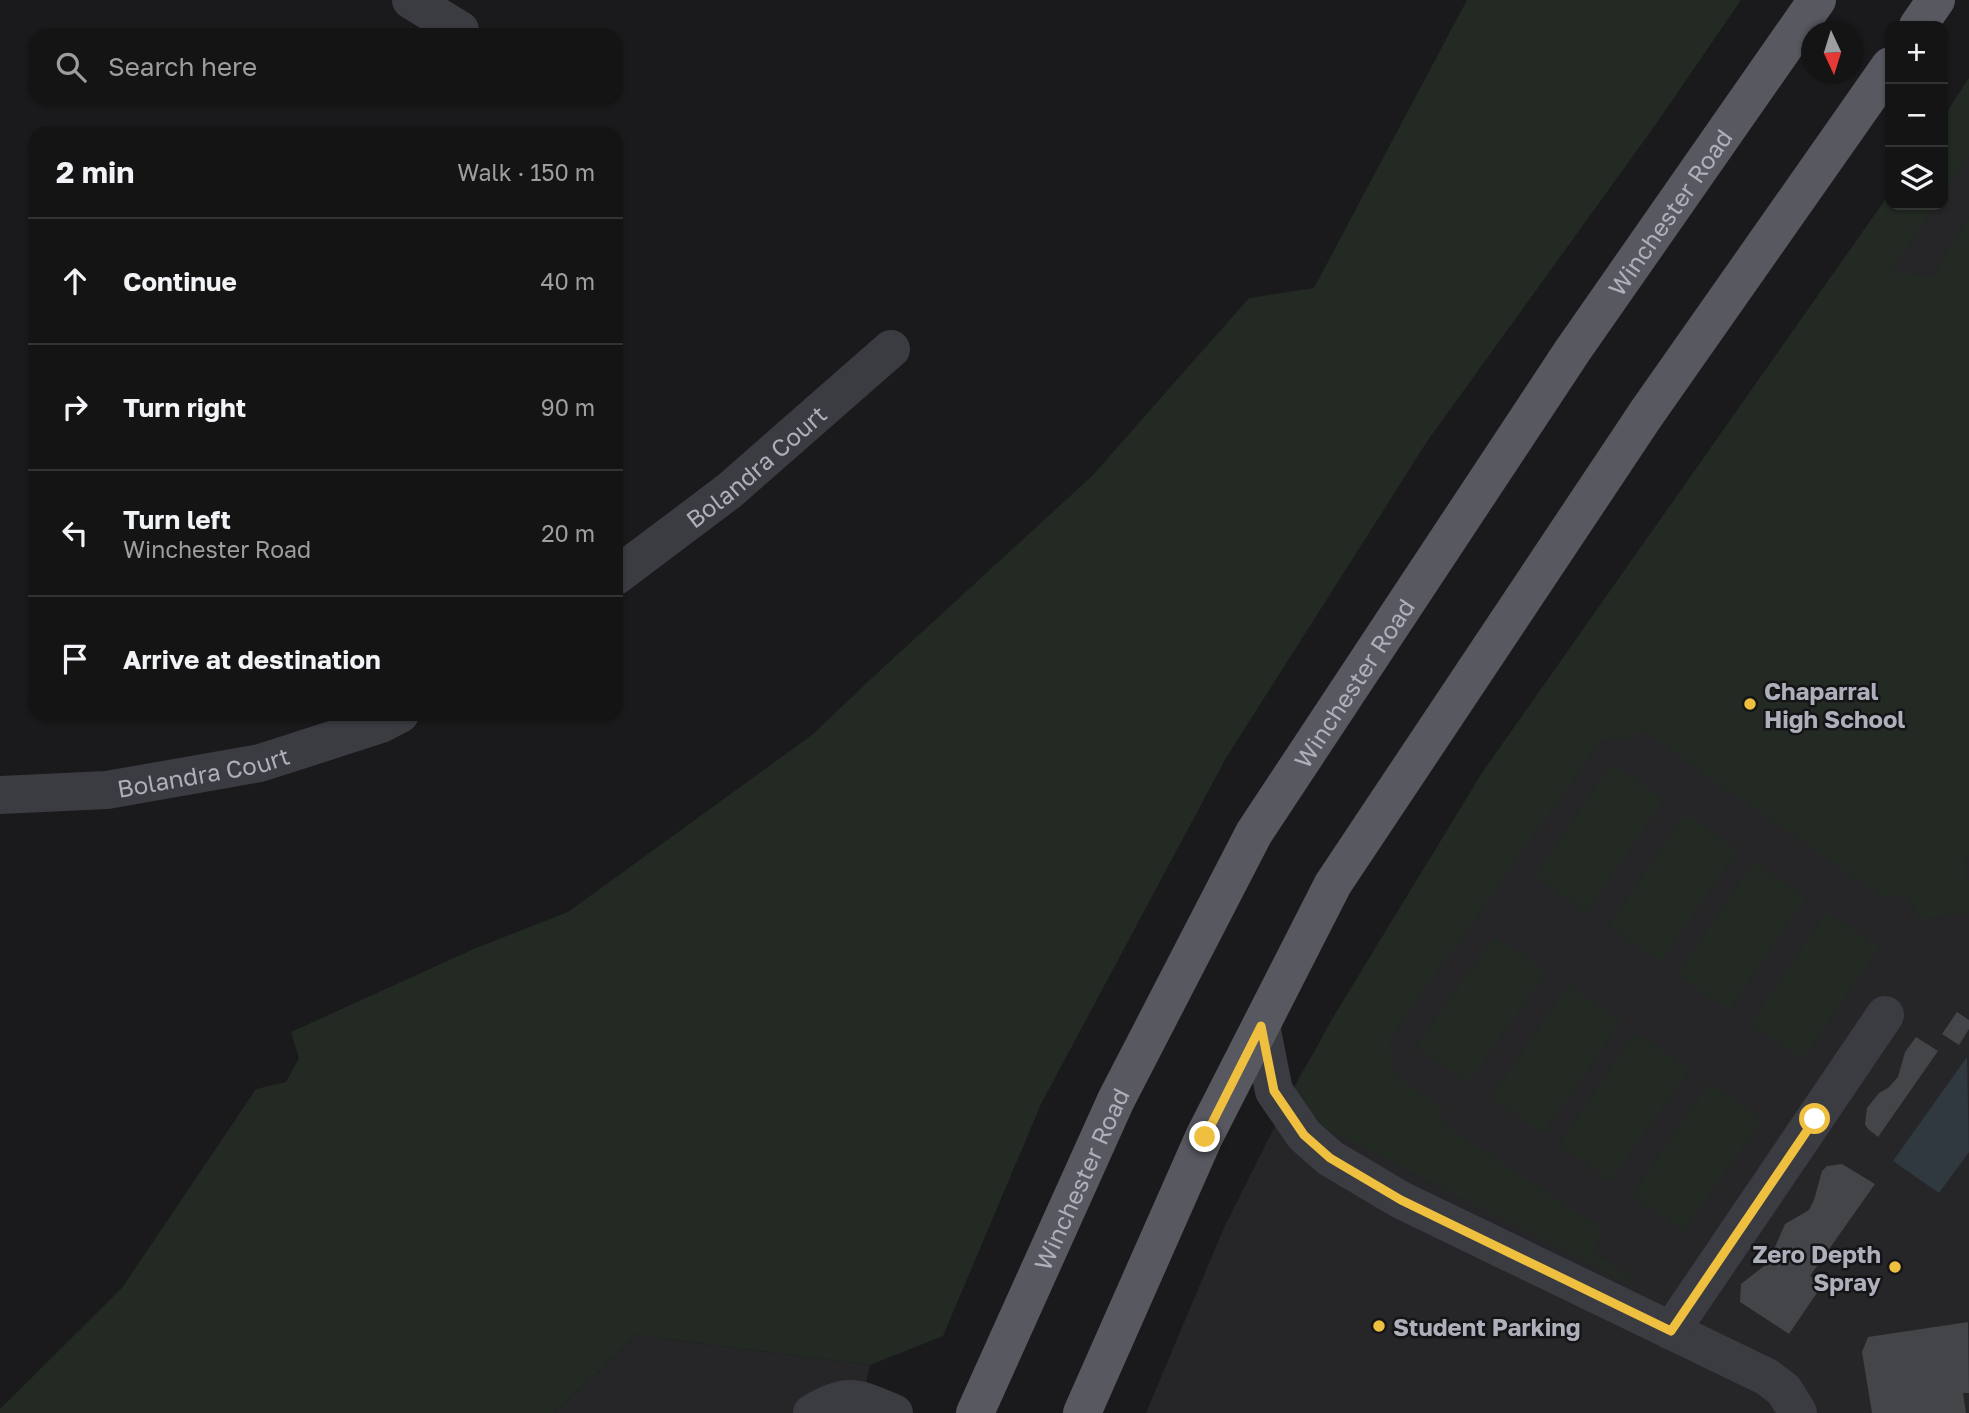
<!DOCTYPE html>
<meta charset="utf-8">
<style>
:root{--surface:#141415;--page:#1d1d1e;--text:#f1f3f6;--muted:#9d9ea0;--line:#333334}
body{margin:0;font-family:"Golos Text",sans-serif;background:var(--page);color:var(--text)}
.controls{position:absolute;right:21px;top:21px;display:grid;overflow:hidden;border-radius:14px;box-shadow:0 2px 5px #0004}
.controls button{width:63px;height:63px;display:grid;place-items:center;padding:0;border:0;border-bottom:2px solid var(--line);background:var(--surface);color:var(--text);font:35px sans-serif}
.compass{position:absolute;left:1801px;top:21px;width:63px;height:63px;border-radius:50%;background:var(--surface);box-shadow:0 2px 5px #0004;rotate:176deg}
.stop{position:absolute;width:21px;height:21px;margin:-16px;border:5px solid #efbf3f;border-radius:50%;background:#fff}
.stop.end{background:#efbf3f;border-color:#fff;box-shadow:0 2px 7px #0008}
.list{margin:0;padding:0;list-style:none}
h2{display:flex;justify-content:space-between;align-items:center;height:91px;margin:0;padding:0 28px;font-size:30px}
h2 small{font-size:23px;font-weight:400;color:var(--muted)}
.list li{display:grid;grid-template-columns:46px 1fr auto;gap:21px;align-items:center;box-sizing:border-box;height:126px;padding:0 28px;border-top:2px solid var(--line)}
.list b{display:block;font-size:26px;white-space:nowrap}
.list p{margin:0;font-size:23px;white-space:nowrap;color:var(--muted)}
.list em{font-size:23px;font-style:normal;color:var(--muted)}
.icon{flex:none;width:38px;height:38px;fill:none;stroke:currentColor;stroke-width:2;stroke-linecap:round;stroke-linejoin:round}
.map{position:relative;flex:none;width:1969px;height:1413px;overflow:hidden}
.search{position:absolute;background:var(--surface);box-shadow:0 2px 5px #0004;left:28px;top:28px;width:595px;height:77px;display:flex;align-items:center;gap:18px;box-sizing:border-box;padding:0 24px;border-radius:21px;color:var(--muted);font-size:26px}
.panel{position:absolute;background:var(--surface);box-shadow:0 2px 5px #0004;left:28px;top:126px;width:595px;height:595px;border-radius:21px}
.map>svg:first-child{display:block}
</style>
<div class="map">
<svg width="1969" height="1413" viewBox="0 0 1969 1413">
<rect width="100%" height="100%" fill="#1a1a1c"/>
<path fill="#262629" d="M1969,78v1335h-823l77,-183 79,-158 180,-299 408,-580v12h53v-87z
M636,1335l234,30 -11,48h-305z"/>
<path fill="#222a23" d="M1467,0h274l-85,124 -228,316 -202,318 -185,346 -98,232 -73,29 -234,-30 -82,78h-554v-4l122,-121 134,-199 30,-7 13,-24 -8,-26 185,-84 92,-36 244,-177 61,-58 219,-201 157,-178 65,-10z
M1969,78v77l-26,40v-77z
M1890,193v12h46l-47,67 44,5 36,-60v639l-4,1 1,20 3,4v31l-51,8 -1,-12 -13,-12 -20,2 -244,-169 -6,8 -34,4 -211,299 6,35 50,35 -6,11 166,110 -13,20 40,27 -4,6 -311,-160 -22,-36 37,-69 150,-246z
M1612,764l52,36 -77,112 -52,-36z
M1686,814l52,36 -77,112 -52,-36z
M1754,862l52,36 -77,112 -52,-35z
M1827,912l53,35 -78,112 -52,-35z
M1494,936l52,35 -77,112 -53,-35z
M1568,985l53,36 -78,112 -52,-35z
M1636,1033l53,36 -78,112 -52,-36z
M1710,1083l52,36 -78,112 -52,-36z"/>
<path fill="#303840" d="M1967,1057l2,95 -30,41 -46,-32z"/>
<path fill="#444549" d="M1957,1012l12,8v9l-10,16 -17,-11z
M1916,1037l22,14 -60,86 -10,-8 -3,-5 2,-16 12,-15 9,-5 10,-11 7,-25z
M1842,1164l33,20 -65,92 13,8 -34,50 -49,-32 1,-18 27,-21 17,-39 24,-14 5,-10 8,-29 5,-5z
M1968,1322l1,71h-6l3,20h-94l-10,-61 6,-15z"/>
<g fill="none" stroke-linecap="round" stroke-linejoin="round">
<g stroke="#3b3c41" stroke-width="38">
<path d="M411,0l49,30"/>
<path id="s1" d="M616,576l113,-85 162,-142"/>
<path id="s2" d="M0,795l107,-5 153,-27 121,-39 19,-10"/>
<path d="M1261,1026l13,65 30,44 26,23 71,42 366,177 17,13 14,23"/>
<path d="M1671,1331l214,-316"/>
<path d="M812,1413c37,-22 45,-15 82,0"/>
</g>
<g stroke="#575860" stroke-width="38">
<path d="M1918,26l18,-26"/>
<path id="s3" d="M975,1413l141,-313 138,-267 319,-483 244,-350"/>
<path d="M1082,1413l122,-276 129,-253 313,-470 244,-348"/>
</g>
</g>
<g fill="none" stroke-linecap="round" stroke-linejoin="round">
<path stroke="#efbf3f" stroke-width="9" d="M1205,1137l56,-111 13,65 30,44 26,23 71,42 270,131 144,-212"/>
</g>
<g fill="#efbf3f" stroke="#151517" stroke-width="2.5">
<circle cx="1750" cy="704" r="7"/>
<circle cx="1895" cy="1267" r="7"/>
<circle cx="1379" cy="1326" r="7"/>
</g>
<g text-anchor="middle" dominant-baseline="central" stroke-width="5" stroke-linejoin="round" paint-order="stroke">
<g font-size="24" fill="#adb0bb" stroke="#151517">
<text stroke="none"><textPath href="#s3" startOffset="1391">Winchester Road</textPath></text>
<text stroke="none"><textPath href="#s1" startOffset="178">Bolandra Court</textPath></text>
<text stroke="none"><textPath href="#s3" startOffset="824">Winchester Road</textPath></text>
<text stroke="none"><textPath href="#s2" startOffset="205">Bolandra Court</textPath></text>
<text stroke="none"><textPath href="#s3" startOffset="257">Winchester Road</textPath></text>
</g>
<g font-size="24" font-weight="bold" fill="#adb0bb" stroke="#151517" text-anchor="start">
<text x="1764" y="690">Chaparral<tspan x="1764" dy="28">High School</tspan></text>
<text x="1881" y="1253" text-anchor="end">Zero Depth<tspan x="1881" dy="28">Spray</tspan></text>
<text x="1393" y="1326">Student Parking</text>
</g>
</g>
</svg>
<div class="controls">
<button>+</button>
<button>−</button>
<button><svg class="icon" aria-label="layers" viewBox="0 0 24 24"><path d="M12 4l9 5-9 5-9-5zM3 14l9 5 9-5"/></svg></button>
</div>
<svg class="compass" viewBox="-18 -18 36 36"><path d="M0-13l5 13h-10z" fill="#e53935"/><path d="M0 13l5-13h-10z" fill="#9d9ea0"/></svg>
<div class="stop" style="left:1815px;top:1119px"></div>
<div class="stop end" style="left:1205px;top:1137px"></div>
<div class="search"><svg class="icon" aria-label="search" viewBox="0 0 24 24"><circle cx="10" cy="10" r="6"/><path d="M15 15l6 6"/></svg>Search here</div>
<section class="panel">
<h2>2 min<small>Walk · 150 m</small></h2>
<ul class="list">
<li><svg class="icon" aria-label="ahead" viewBox="0 0 24 24"><path d="M12 20V5M6 11l6-6 6 6"/></svg><div><b>Continue</b></div><em>40 m</em></li>
<li><svg class="icon" aria-label="right" viewBox="0 0 24 24"><path d="M7 20v-9h11M14 6l5 5-5 5"/></svg><div><b>Turn right</b></div><em>90 m</em></li>
<li><svg class="icon" aria-label="left" viewBox="0 0 24 24"><path d="M17 20v-9H6M10 6l-5 5 5 5"/></svg><div><b>Turn left</b><p>Winchester Road</p></div><em>20 m</em></li>
<li><svg class="icon" aria-label="arrive" viewBox="0 0 24 24"><path d="M6 21V4h12l-3 4 3 4H6"/></svg><div><b>Arrive at destination</b></div></li>
</ul>
</section>
</div>
